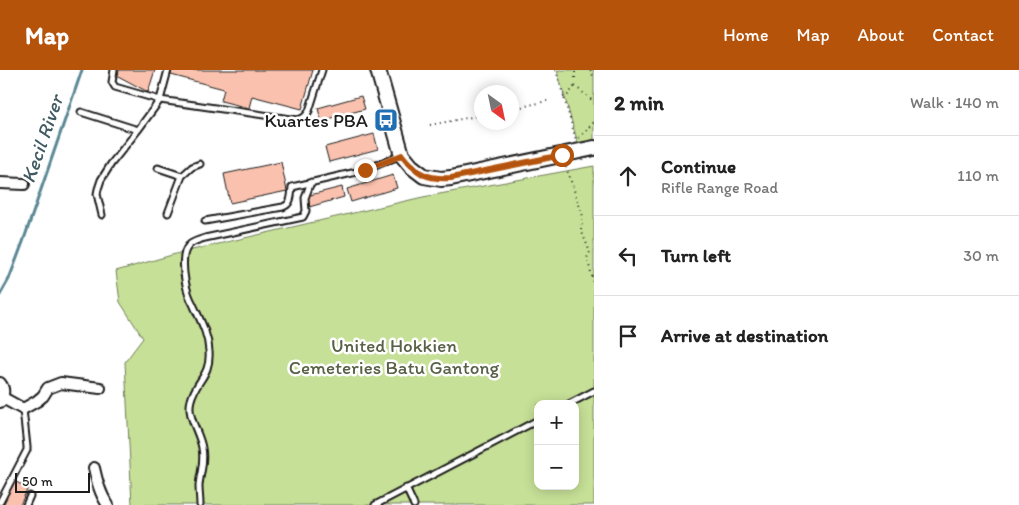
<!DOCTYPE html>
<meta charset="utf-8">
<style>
:root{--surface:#fff;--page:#f6f6f6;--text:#222;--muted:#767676;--line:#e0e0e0;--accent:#b45309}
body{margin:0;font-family:Itim,sans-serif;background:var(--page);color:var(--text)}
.controls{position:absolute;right:15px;bottom:15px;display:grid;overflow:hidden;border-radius:10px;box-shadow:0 2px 12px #0003}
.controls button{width:45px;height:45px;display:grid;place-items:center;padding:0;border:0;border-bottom:1px solid var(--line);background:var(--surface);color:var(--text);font:25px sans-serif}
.compass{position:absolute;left:474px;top:15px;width:45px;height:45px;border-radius:50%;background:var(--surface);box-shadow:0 2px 12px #0003;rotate:147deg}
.scale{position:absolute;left:15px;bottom:12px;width:75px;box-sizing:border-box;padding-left:5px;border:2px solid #1c1c1c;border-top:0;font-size:14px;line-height:18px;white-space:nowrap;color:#1c1c1c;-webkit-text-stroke:4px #fff;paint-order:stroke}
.stop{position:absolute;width:15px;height:15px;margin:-11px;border:4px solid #b45309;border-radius:50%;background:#fff}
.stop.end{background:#b45309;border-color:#fff;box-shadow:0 1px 5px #0008}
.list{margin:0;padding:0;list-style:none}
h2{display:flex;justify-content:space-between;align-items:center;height:65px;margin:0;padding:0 20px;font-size:21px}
h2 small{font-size:16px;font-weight:400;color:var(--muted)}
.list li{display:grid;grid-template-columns:32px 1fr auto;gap:15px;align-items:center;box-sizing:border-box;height:80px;padding:0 20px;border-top:1px solid var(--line)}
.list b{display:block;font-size:19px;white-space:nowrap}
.list p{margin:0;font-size:16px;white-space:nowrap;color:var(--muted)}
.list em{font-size:16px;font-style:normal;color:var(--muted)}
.icon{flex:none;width:28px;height:28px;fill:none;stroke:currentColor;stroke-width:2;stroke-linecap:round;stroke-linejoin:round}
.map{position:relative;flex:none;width:594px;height:435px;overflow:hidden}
header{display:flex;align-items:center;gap:30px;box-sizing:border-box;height:70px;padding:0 25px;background:var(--accent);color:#fff}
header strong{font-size:24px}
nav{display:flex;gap:28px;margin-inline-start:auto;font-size:18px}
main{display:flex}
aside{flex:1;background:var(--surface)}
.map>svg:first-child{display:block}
</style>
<header>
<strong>Map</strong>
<nav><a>Home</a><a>Map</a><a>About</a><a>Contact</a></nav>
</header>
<main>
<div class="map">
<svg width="594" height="435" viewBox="0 0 594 435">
<rect width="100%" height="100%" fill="#fff"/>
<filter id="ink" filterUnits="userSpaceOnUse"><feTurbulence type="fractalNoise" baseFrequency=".02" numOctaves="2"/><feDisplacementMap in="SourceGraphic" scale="10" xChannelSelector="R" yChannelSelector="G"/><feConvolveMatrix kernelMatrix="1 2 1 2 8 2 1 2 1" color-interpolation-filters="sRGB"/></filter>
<g filter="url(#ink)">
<path fill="#c6e097" stroke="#717e5a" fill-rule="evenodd" d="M557,0h37v70l-15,3 -2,-3z
M594,96v339h-462l-7,-143 18,-24 -23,-36 -4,-31 63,-18 244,-56zM538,334h37v82h-37z"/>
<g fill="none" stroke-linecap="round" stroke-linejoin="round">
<path stroke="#5a8794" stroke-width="3" d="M0,225l9,-16 14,-37 59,-172"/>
</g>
<path fill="#fac2ae" stroke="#1c1c1c" d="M119,0h36l-7,22 -30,-16z
M172,0h141l-11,39 -50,-13 -3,12 -28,-7 3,-12 -53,-14z
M361,26l4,13 -44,12 -3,-13z
M374,64l4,15 -49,13 -4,-15z
M281,92l6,29 -57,12 -6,-29z
M393,105l4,13 -46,14 -4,-13z
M342,117l2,10 -35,10 -3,-11z
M14,411l14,7 -8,17h-18z"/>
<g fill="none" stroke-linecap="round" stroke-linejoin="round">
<g stroke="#1c1c1c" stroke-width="9">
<path id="lane" d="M114,0l-2,12 3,5 45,13 138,20c6,-2 8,-4 11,-9l13,-41
M81,42l57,18
M158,98l24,8
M168,143l14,-37 10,-9 8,-3
M102,145l-5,-21 1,-5 3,-9 10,-16 27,-34 22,-30 8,-30
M205,151l78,-14c9,-3 8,-12 9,-20l73,-17 36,-15
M569,334l25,-13
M406,418l8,17
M0,432l27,-52v-3l-4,-38
M26,435l4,-9
M200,435c0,-6 -1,-13 -1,-19 1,-14 6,-22 3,-38 -2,-15 -16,-32 -11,-48 5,-20 20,-24 18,-49 -1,-18 -9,-31 -16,-47 -7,-12 -11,-34 -9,-48 2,-13 11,-15 21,-18l98,-21 3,-6 -1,-13 6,-16
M375,435l163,-85"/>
</g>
<g stroke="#1c1c1c" stroke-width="14">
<path id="street" d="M0,113l24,1
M0,313c5,6 4,12 0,19
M3,328l20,11 14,-8 6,-5 5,-8 13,-5 39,5
M94,398c3,13 6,26 14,37"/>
</g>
<g stroke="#1c1c1c" stroke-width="18">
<path id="secondary" d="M378,0l24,85 9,11 13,10 17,3 10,-1 143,-30"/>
</g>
<path stroke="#1c1c1c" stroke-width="2" stroke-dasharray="1 4" stroke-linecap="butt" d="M556,0l20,70
M590,0l4,8
M575,16l19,16
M563,27l4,-1 8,-10v-16
M517,38l34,-8
M430,55l52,-10
M579,68l15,-16
M566,97l17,49 -2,14 9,22 -3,6 7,25"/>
<use href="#lane" stroke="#fff" stroke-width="5"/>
<use href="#street" stroke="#fff" stroke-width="10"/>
<use href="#secondary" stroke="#fff" stroke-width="14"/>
</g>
</g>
<g fill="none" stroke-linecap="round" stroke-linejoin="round" filter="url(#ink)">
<path stroke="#b45309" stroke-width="6" d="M365,100l37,-15c14,18 25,25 49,23l111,-23"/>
</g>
<defs>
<g id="bus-square" transform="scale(1.25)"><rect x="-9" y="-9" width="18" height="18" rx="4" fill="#1f6fb2" stroke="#fff"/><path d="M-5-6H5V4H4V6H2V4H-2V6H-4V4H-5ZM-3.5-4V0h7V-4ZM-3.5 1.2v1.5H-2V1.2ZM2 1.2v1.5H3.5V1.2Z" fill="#fff"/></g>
</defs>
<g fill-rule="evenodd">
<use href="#bus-square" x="386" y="50"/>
</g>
<g text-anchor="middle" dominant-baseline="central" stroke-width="5" stroke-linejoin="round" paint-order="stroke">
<g font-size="19" fill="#1c1c1c" stroke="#fff" text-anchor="end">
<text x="368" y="50">Kuartes PBA</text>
</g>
<g font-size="19" fill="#586147" stroke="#fff">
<text x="394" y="275">United Hokkien<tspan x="394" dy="22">Cemeteries Batu Gantong</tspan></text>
</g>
<g font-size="20" font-style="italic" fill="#405a62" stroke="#fff">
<text transform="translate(42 69) rotate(-71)">Kecil River</text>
</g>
</g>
</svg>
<div class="controls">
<button>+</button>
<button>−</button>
</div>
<svg class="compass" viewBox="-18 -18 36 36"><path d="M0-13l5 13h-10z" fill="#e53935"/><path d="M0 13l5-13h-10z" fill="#767676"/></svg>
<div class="scale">50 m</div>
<div class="stop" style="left:562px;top:85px"></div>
<div class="stop end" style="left:365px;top:100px"></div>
</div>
<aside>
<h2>2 min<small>Walk · 140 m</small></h2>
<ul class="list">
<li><svg class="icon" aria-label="ahead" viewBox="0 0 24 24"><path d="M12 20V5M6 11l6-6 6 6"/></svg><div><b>Continue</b><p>Rifle Range Road</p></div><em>110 m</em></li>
<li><svg class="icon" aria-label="left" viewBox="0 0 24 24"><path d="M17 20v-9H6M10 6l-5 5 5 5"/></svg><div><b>Turn left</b></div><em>30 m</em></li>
<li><svg class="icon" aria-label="arrive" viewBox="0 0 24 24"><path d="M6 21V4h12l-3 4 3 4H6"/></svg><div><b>Arrive at destination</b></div></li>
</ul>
</aside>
</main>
